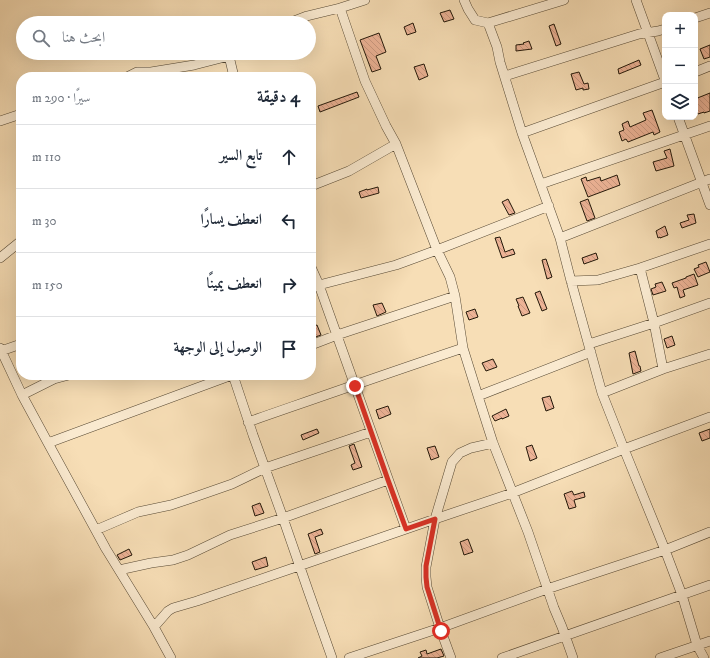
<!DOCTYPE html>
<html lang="ar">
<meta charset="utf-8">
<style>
:root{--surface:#fff;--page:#f6f6f7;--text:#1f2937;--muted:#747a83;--line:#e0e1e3}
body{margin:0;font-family:"IM FELL DW Pica",Amiri,serif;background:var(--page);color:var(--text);direction:rtl}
.controls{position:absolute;right:12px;top:12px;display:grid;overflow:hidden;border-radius:8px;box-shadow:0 4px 16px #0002}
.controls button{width:36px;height:36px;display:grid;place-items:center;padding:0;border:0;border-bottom:1px solid var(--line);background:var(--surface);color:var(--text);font:20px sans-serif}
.stop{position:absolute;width:12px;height:12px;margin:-9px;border:3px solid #d93025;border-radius:50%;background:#fff}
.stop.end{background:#d93025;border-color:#fff;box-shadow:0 1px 4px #0008}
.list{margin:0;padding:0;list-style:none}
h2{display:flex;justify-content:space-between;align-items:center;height:52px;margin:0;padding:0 16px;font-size:17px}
h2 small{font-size:13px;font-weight:400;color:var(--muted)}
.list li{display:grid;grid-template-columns:26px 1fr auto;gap:12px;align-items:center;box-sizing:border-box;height:64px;padding:0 16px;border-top:1px solid var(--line)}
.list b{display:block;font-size:15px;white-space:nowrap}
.list em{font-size:13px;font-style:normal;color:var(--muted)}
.icon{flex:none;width:22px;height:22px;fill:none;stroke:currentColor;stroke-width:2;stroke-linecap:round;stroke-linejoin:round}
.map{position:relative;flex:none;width:710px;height:658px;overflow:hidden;direction:ltr}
.search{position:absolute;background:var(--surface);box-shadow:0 4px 16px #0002;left:16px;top:16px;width:300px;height:44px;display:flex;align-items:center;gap:10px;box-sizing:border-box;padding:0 14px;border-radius:22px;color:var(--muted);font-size:15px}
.panel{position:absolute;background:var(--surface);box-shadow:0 4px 16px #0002;left:16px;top:72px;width:300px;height:308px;border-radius:16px;direction:rtl}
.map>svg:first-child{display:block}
</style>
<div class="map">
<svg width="710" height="658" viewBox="0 0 710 658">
<defs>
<pattern id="building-back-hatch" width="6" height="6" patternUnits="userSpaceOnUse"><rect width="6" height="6" fill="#edb396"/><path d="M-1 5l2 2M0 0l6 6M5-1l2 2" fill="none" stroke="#cb9980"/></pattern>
</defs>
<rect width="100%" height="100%" fill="#f7deb6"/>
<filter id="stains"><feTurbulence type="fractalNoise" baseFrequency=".005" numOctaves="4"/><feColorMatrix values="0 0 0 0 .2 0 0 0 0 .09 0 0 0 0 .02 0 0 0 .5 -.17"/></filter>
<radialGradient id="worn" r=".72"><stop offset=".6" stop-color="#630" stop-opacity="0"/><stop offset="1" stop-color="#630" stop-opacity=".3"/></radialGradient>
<path fill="url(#building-back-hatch)" stroke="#221708" d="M450,10l4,9 -10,3 -4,-9z
M413,23l3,9 -9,3 -3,-8z
M554,24l7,20 -5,2 -7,-20z
M379,33l7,19 -10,4 5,13 -9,3 -12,-32z
M529,41l3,8 -16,2v-6l8,-1 -1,-1z
M710,45v12l-6,2 -4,-10z
M639,60l2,5 -22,9 -1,-5z
M424,64l4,12 -9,4 -5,-13z
M579,72l5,12 4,-1 1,6 -6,1v-2l-7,2 -5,-16z
M357,92l2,5 -39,15 -2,-6z
M710,93v18l-6,2v-1l-6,2 -3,-9v-6z
M652,110l8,22 -6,3 -1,-3 -25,10 -2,-3 -4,2 -3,-9 5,-2 -2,-6 6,-3 2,6 16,-7 -3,-7z
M670,149l4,17 -18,5 -3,-9 14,-4 -3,-7z
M617,175l3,10 -32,12 -7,-18 5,-2 1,4 13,-4 1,4z
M378,187l1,6 -18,5 -2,-6 8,-3v1z
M508,199l7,14 -6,2 -7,-13z
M588,199l7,19 -8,3 -7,-19z
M694,214l2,9 -14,5 -2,-5 9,-3 -2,-5z
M665,226l3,9 -8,3v-1l-2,1 -2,-7z
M500,237l5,15 8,-3 2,5 -13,4 -7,-20z
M596,253l2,6 -14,5 -2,-6z
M546,259l6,18 -5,2 -5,-19z
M706,262l4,10 -12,5 -4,-8 5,-2 -1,-2z
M694,274l4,11 -15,5 2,6 -5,2 -3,-11 -3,1 -2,-5 14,-5v-1z
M662,282l4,9 -13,4 -2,-6 5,-2 -1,-3z
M540,291l7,18 -5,2 -7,-18z
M523,297l7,16 -8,3 -4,-10h1l-3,-7z
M382,303l4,9 -9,4 -4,-11z
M475,309l3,8 -9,3 -3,-8z
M317,325l4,10 -8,3 -2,-7v-4z
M672,336l3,9 -8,3 -3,-9z
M635,351l4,15h1l1,5 -8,3 -4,-21z
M493,359l4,8 -11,4 -4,-8z
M550,396l4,12 -8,3 -4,-13z
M388,406l3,8 -12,5 -3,-9z
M506,409l3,7 -7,3v-1l-7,3 -3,-5z
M317,429l2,4 -16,7 -2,-5z
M710,429v9l-8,3 -3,-8z
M354,444l8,23 -9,3 -2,-5 4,-2 -6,-17z
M532,445l5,13 -7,3 -4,-14z
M435,446l4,11 -8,3 -4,-12z
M572,491l2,4 10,-3 1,5 -11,3 2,7 -7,2 -5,-15z
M260,503l4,10 -9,3 -3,-10z
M321,529l2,5 -8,3 5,15 -5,2 -7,-20z
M468,539l5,13 -9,3 -4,-13z
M129,549l3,6 -12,5 -3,-5z
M266,557l2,9 -13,4 -3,-8z
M441,649l3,7 -7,2h-19l4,-2 -2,-4 6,-2 1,4z"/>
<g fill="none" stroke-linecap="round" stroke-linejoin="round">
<g stroke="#574934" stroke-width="10">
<path id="minor" d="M464,0l4,9 7,11 13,3 76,-23
M636,0l29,80
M340,8l25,73 21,45 10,18 41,106 13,27 5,19 8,52 15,48 15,47 35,89 26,76 8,19 11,31
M695,18l15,-5
M289,23l18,-7 33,-8 25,-8
M488,23l9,24 3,15 22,71 38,105 11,43 31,112 22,56 41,101 17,45 15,50 7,13
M229,56l5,21
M695,72l15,-6
M505,76l134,-42 19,-3 7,-2
M127,77l10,-5h14l43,-7 35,-9 4,-3
M678,117l32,88
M0,121l21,-7
M522,133l143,-51
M541,184l169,-58
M311,186l38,-15 47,-27
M560,238l150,-59
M0,258l21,-17
M311,267l8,18 87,244
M640,268l14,55 9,46
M571,281l27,-1 42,-12 70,-24
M311,288l8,-3 77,-20 41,-15 112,-44
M589,344l65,-21 56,-20
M311,345l26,-10 118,-39
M0,348l22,47 26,48 58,106 48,78 17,31
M1,351l20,-7
M233,375l20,60 30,83 26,75 23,65
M602,393l61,-24 47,-15
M22,395l32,-16 15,-4
M478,396l113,-44
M248,422c72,-25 143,-50 215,-74
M48,443l184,-68
M96,530l42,-18 33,-7 18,-6 43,-15 33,-16 106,-36
M119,570l32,-7 22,-3 15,-5 42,-20 53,-17 105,-38
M154,627l14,-16 5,-3 24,-7 102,-35 136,-47 77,-26 112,-44 86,-32
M349,658l91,-30 107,-39 118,-39 45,-18
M451,658l-11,-30 -13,-41 -1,-10v-10l9,-48 17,-57 8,-9 11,-5 22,-5
M502,658l208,-73
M660,658l50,-17"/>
</g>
<use href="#minor" stroke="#faead0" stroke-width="9"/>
</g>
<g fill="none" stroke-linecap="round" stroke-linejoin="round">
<path stroke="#d93025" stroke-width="5" d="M355,386l33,94 18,49 29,-10 -9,47v11l1,10 14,44"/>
</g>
<rect width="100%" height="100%" filter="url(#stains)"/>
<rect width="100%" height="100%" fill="url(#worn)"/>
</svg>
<div class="controls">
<button>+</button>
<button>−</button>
<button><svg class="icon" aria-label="layers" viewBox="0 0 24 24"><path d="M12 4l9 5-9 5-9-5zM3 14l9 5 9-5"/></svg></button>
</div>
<div class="stop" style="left:441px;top:631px"></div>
<div class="stop end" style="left:355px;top:386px"></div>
<div class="search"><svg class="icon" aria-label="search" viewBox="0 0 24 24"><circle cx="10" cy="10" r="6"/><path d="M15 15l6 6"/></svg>ابحث هنا</div>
<section class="panel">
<h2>4 دقيقة<small>سيرًا · 290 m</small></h2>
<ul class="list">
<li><svg class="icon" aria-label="ahead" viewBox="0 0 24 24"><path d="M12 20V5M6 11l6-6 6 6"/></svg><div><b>تابع السير</b></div><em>110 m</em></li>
<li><svg class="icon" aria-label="left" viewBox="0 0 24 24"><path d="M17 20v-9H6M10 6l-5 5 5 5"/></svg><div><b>انعطف يسارًا</b></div><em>30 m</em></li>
<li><svg class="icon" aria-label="right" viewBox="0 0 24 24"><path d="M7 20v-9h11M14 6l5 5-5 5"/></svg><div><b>انعطف يمينًا</b></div><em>150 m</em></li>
<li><svg class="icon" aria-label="arrive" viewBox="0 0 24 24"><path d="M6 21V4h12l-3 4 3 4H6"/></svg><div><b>الوصول إلى الوجهة</b></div></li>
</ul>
</section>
</div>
